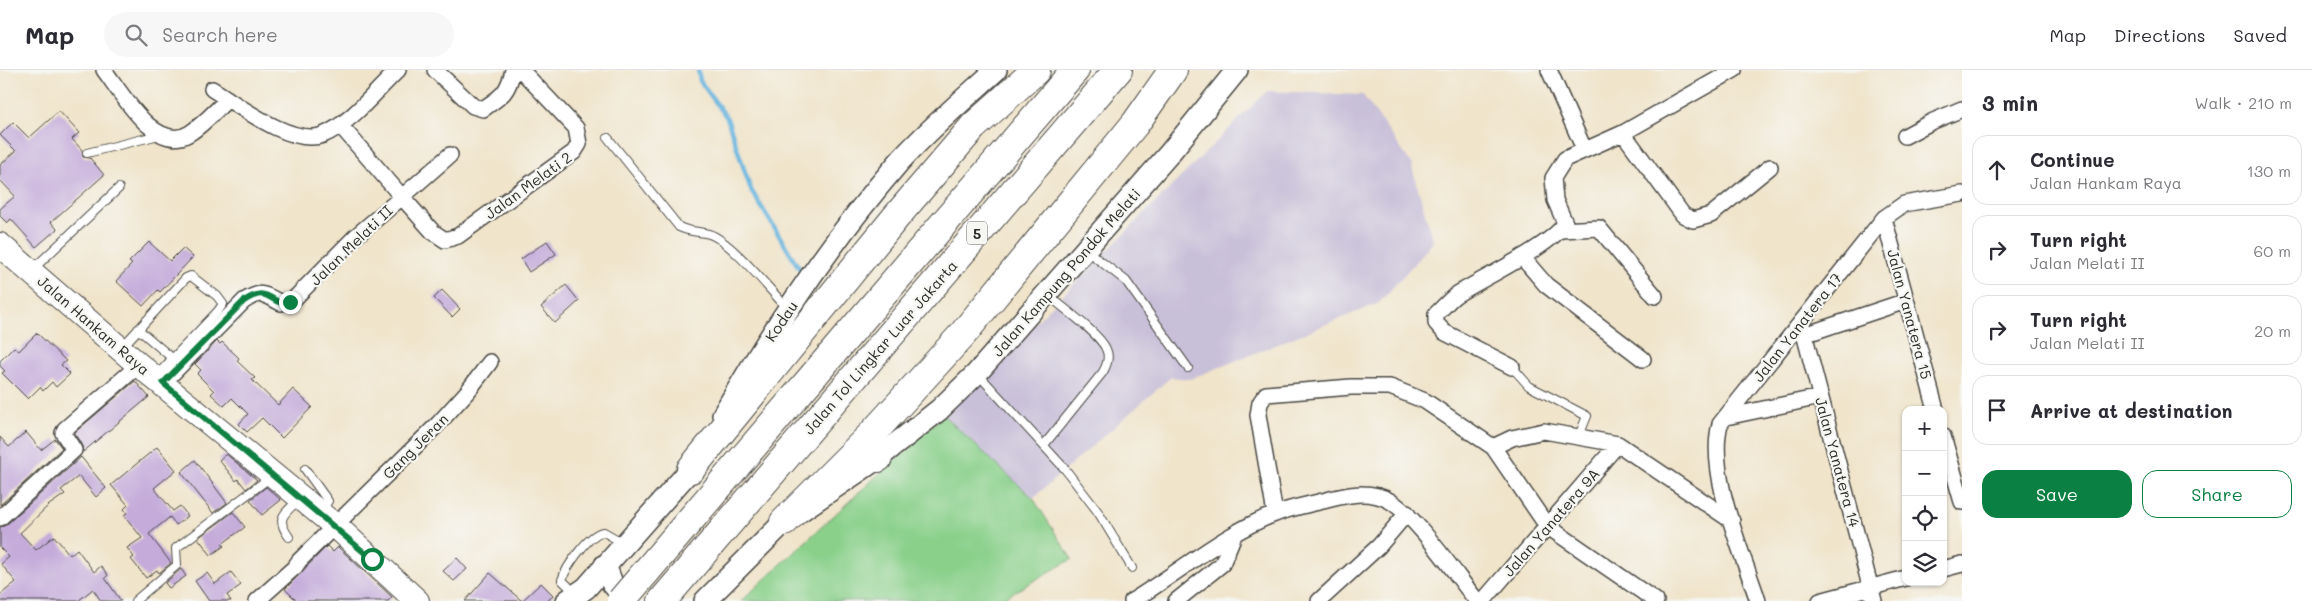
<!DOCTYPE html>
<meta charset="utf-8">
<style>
:root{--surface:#fff;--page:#f7f7f7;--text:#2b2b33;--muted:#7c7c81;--line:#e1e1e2;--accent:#0b8043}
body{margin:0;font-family:Mali,sans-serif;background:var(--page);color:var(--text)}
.controls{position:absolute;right:15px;bottom:15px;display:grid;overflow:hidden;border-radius:10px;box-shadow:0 1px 4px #0004}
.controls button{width:45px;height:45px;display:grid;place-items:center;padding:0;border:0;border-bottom:1px solid var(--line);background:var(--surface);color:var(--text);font:25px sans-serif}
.stop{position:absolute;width:15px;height:15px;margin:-11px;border:4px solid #0b8043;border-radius:50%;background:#fff}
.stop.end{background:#0b8043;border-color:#fff;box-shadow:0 1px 5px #0008}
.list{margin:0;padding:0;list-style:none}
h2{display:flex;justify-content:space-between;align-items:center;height:65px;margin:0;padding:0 20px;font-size:21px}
h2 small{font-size:16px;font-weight:400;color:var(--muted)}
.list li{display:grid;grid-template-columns:32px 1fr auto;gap:15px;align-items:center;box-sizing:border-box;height:70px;margin:0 10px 10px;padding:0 10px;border:1px solid var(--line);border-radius:15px}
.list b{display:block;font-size:19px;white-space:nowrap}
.list p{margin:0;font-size:16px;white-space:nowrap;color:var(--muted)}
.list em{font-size:16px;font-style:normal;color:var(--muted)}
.actions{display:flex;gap:10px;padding:15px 20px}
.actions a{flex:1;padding:11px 0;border:1px solid var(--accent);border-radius:15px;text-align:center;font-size:18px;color:var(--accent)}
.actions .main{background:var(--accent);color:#fff}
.icon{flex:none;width:28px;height:28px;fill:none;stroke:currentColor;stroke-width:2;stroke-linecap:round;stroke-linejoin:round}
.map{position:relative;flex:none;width:1962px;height:531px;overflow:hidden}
header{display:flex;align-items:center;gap:30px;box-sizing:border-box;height:70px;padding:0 25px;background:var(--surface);border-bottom:1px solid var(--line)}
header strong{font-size:24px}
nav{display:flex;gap:28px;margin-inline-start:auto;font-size:18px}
.search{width:350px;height:45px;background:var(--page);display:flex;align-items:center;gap:12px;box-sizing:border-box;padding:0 18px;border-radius:28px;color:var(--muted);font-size:19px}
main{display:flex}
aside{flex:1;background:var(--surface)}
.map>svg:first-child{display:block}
</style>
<header>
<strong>Map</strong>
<div class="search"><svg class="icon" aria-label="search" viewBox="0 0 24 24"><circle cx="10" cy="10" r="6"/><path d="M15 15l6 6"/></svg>Search here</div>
<nav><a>Map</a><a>Directions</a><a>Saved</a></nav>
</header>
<main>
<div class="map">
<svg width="1962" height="531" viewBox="0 0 1962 531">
<rect width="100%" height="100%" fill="#f6f6f2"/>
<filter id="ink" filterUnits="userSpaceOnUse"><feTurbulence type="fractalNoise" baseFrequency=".02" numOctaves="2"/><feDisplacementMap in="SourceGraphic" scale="10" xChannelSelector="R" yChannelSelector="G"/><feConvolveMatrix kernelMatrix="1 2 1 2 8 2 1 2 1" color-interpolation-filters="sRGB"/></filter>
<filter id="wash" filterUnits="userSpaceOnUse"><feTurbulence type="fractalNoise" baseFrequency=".0096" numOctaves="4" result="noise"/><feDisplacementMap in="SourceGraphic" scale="20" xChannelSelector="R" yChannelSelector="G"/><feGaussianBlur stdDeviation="1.12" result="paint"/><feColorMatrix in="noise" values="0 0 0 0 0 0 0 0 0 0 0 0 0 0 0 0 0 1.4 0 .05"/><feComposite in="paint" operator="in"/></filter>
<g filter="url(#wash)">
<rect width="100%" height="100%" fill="#f0e4ca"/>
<path fill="#c8bfd8" d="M1267,21l96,4 48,68 22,79 -54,61 -189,76 -19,-2 -138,121 -90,-83z"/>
<path fill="#8ad08b" stroke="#5a7e5b" d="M943,345l90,83 39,61 -73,42h-258z"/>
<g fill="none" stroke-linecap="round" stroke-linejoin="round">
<path stroke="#63b3de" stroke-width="4.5" d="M698,0l2,11 27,37 24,72 50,81"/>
</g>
<g id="blocks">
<path fill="#c4abda" d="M59,41l20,22 -7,6 10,11 1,7 7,1 14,17 -53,47 6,7 -21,18 -25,-28 -4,4 -7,-7v-7l15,-13 -15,-16v-15l16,-14 -16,-16 13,-13 16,16z
M547,171l9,13 -27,18 -8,-13z
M149,172l21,19 13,-13 10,9 -33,35 -2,-2 -15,16 -27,-25 16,-17 -3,-2z
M566,215l13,16 -24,22 -14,-16z
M442,220l18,19 -8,8 -18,-19z
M37,263l29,28 -5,4 9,9 -14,13 -4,-5 -9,9 -3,-4 -12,12 -26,-26 3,-2 -5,-5v-5l14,-14 5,4z
M217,271l3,3 2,-2 17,16 -2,3 18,17 -3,2 26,25 15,-16 19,18 -30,31 -20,-20 -15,14 -8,-8 9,-10 -16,-16 -8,8 -13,-12 3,-3 -17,-17 4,-4 -6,-6z
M135,311l14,16 -66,55 -1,-7 -8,-12z
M26,362l15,18 14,-11 7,9 -62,57v-68l9,10z
M157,377l19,23 -22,18 19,23 7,-5 8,10 -12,9 -6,-8 -21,17 22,29 -12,10 -2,-3 -11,8 -15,-19 3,-2 -7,-9 15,-10 -18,-23 3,-2 -3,-4 4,-4 -17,-20z
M226,384l31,26 -11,9 -8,-10 -2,2 -17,-21z
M81,387l25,31 -10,9 -17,-21 -18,14 4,4 -16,11 -29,28 16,17 18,-14 16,19 7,-6 17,23 7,-6 7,9 -3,3 16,23h-20l-8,-12 -15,12h-78v-6l16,-13 -15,-18 8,-7 -9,-9v-21l6,-2z
M195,390l32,43 -14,10 -32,-41z
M266,417l15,13 -19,15 -12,-15z
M233,442l12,15 -23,17 2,2 -13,9 -13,-17z
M327,476l6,6 5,-5 54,50 -4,4h-91l-12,-12z
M457,488l10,11 -13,12 -11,-10z
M181,499l5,7 -17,12 -4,-5z
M231,502l10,13 -14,10 4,6h-22l-14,-20 12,-8 8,11z
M490,503l32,28h-57z
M541,513l12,12 -5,6h-26z"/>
</g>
</g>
<g filter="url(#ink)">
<use href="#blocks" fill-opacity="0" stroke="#494743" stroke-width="1"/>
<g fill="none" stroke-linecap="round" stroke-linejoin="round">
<g stroke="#494743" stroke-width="10">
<path id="lane" d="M608,68l71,89c10,5 19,4 30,7 21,6 61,56 78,74
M87,83l72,-18
M1086,180l40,31 62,87
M33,199l86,-81
M138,259l34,29
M122,277l64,-69 5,-2 26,20 6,8 -5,7 -62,65
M1512,297l17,19 58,30 -8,20
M978,304l87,95 33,43 34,56
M1044,375l59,-73c4,-7 7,-15 3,-23 -6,-15 -44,-42 -58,-54
M305,399l23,32 -6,10
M289,467c-14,-20 -5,-22 10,-38
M576,524l-14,-14c4,-13 28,-48 42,-48l19,11
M135,531l42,-36 -1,-17 96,-72"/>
</g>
<g stroke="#494743" stroke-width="18">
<path id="street" d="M104,0c17,22 52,85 86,63 14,-9 26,-23 38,-34
M435,0l38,36 10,3c19,-13 25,-16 30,-39
M1549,0l35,79
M212,19c25,15 80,58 111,46 26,-10 54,-45 75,-65
M340,55l62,72 48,-42
M1623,63l60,82 10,5 18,-5 59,-48
M1905,66l26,-14 31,-13
M1884,148l52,192
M1560,160l39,-2 56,68
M1522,187l24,28 97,74
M1801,252l73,279
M1804,265l102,-34
M1512,297l-68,-35 -8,-9v-9c7,-6 13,-14 20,-19 25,-16 97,-50 109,-72l-10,-23 -2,-22 12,-19 58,-26 111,-63
M163,313l81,-82c18,-11 19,-7 37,2l12,-3 63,-64 46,-39 31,35 12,8 13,-4 116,-84 5,-8 -3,-16 -55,-58
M1726,347l94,-20
M1943,366l19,66
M1493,377l19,-9 32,-7 74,13 114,77
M1275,444l-17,-99 2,-12 6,-9 85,-7h39l35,14 68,46 54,79 109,75
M0,448l74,-68 -11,-17 2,-4 74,-64
M1943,499l19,-5
M257,531l38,-34 4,-6 139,-137 30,-33 22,-29
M1132,531c44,-27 96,-70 143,-87 15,-6 32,-9 48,-13 22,-6 46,-12 67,0 26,15 66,74 87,100
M1176,531l46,-37 12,-29
M1319,531l60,-55 28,-33
M1483,531l135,-157
M1758,531c-16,-50 -51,-127 -38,-177l164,-206 20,-14 58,-10
M1820,531l86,-23"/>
</g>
<g stroke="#494743" stroke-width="24">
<path id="secondary" d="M723,345c51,-89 109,-175 176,-253 30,-33 64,-62 97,-92
M605,495l7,18 15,18
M567,531l19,-13 105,-119 8,-13
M705,531l79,-79 94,-64 61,-48 38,-37 191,-218 69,-85"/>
</g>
<g stroke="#494743" stroke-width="26">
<path id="primary" d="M0,175l139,120 200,164 78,72"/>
</g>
<g stroke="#494743" stroke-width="30">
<path id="highway" d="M814,305l261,-305
M878,388l-8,-16 1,-7 91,-100 173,-211 38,-54
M691,399l205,-252 77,-90 63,-57
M784,452l87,-87
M662,531l456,-531"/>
</g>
<use href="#lane" stroke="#fff" stroke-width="8"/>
<use href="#street" stroke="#fff" stroke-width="15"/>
<use href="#secondary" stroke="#fff" stroke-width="21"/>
<use href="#primary" stroke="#fff" stroke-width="24"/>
<use href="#highway" stroke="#fff" stroke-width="28"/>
<g stroke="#494743" stroke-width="30" stroke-linecap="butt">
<path id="highway-bridge" d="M621,531l193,-226"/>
</g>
<use href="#highway-bridge" stroke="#fff" stroke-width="28"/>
</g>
</g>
<g fill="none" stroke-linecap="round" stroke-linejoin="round" filter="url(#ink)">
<path stroke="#0b8043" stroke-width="6" d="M290,232c-20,6 -18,-19 -46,-1l-81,82 209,176"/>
</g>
<g text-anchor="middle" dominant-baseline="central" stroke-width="4.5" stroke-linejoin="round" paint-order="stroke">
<rect fill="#f6f6f2" stroke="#686867" stroke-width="1" x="967" y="151.5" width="20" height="23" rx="4"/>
<g font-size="14" font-weight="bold" fill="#2b2b2b">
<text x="977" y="163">5</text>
</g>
<g font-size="15" fill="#2b2b2b" stroke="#f6f6f2">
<text transform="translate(528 115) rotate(-36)">Jalan Melati 2</text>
<text transform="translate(351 175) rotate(-44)">Jalan Melati II</text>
<text transform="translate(1066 202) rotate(-49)">Jalan Kampung Pondok Melati</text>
<text transform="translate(1910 244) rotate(75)">Jalan Yanatera 15</text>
<text transform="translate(781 251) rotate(-56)">Kodau</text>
<text transform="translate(94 255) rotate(41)">Jalan Hankam Raya</text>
<text transform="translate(1797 257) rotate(-52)">Jalan Yanatera 17</text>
<text transform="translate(880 277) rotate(-49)">Jalan Tol Lingkar Luar Jakarta</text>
<text transform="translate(415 376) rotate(-45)">Gang Jeran</text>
<text transform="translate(1838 392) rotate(75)">Jalan Yanatera 14</text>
<text transform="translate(1551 452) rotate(-49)">Jalan Yanatera 9A</text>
</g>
</g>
</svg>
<div class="controls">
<button>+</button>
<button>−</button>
<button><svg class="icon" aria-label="locate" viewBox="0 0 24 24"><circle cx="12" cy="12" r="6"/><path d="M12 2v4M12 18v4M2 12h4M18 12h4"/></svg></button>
<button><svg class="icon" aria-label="layers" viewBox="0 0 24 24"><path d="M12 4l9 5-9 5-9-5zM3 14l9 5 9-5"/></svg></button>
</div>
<div class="stop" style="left:372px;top:489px"></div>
<div class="stop end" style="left:290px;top:232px"></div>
</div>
<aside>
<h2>3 min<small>Walk · 210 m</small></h2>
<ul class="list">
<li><svg class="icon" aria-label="ahead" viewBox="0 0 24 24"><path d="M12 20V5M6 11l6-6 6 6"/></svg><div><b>Continue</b><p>Jalan Hankam Raya</p></div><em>130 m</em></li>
<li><svg class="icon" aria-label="right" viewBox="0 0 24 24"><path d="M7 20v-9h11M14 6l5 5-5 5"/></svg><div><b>Turn right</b><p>Jalan Melati II</p></div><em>60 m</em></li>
<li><svg class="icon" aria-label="right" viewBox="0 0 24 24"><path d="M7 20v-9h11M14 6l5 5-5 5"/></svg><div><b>Turn right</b><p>Jalan Melati II</p></div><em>20 m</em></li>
<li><svg class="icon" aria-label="arrive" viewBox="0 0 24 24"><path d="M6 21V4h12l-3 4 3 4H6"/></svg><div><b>Arrive at destination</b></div></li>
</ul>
<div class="actions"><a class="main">Save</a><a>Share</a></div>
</aside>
</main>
